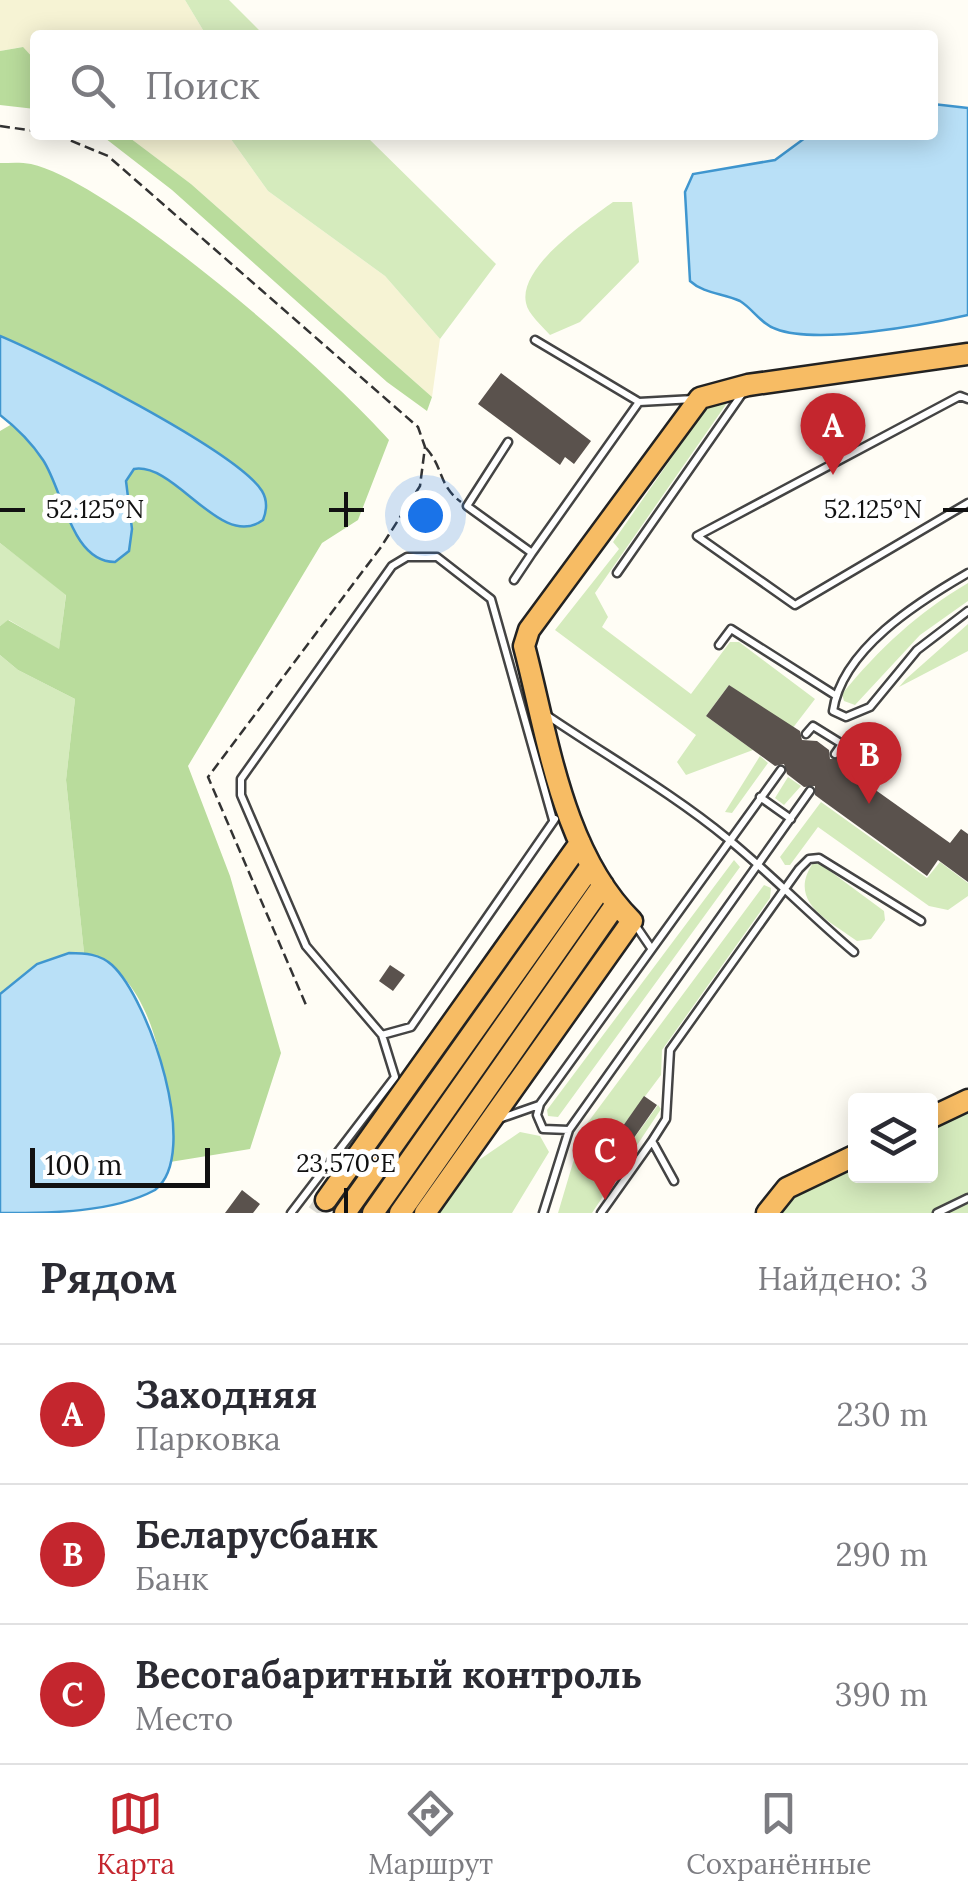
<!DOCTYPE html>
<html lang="ru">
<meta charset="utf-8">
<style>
:root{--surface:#fff;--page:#f7f7f7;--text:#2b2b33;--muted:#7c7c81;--line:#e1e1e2;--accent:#c4262e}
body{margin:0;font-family:Lora,serif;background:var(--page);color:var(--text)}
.controls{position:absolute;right:30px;bottom:30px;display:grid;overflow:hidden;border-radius:10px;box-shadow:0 5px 25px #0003}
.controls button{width:90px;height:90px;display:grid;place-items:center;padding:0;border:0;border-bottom:2px solid var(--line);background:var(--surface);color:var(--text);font:50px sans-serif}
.scale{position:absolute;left:30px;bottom:25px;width:180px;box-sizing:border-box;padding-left:10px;border:5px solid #111;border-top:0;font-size:28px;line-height:35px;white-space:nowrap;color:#111;-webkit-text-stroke:8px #fff;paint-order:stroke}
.you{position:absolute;left:425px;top:515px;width:35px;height:35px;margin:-25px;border:8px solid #fff;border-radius:50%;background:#1a73e8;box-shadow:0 0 0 15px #1a73e833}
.badge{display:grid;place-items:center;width:65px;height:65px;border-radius:50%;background:var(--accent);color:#fff;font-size:32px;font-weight:700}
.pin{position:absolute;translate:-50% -82px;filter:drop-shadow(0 2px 5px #0008)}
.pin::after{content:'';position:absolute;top:52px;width:35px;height:30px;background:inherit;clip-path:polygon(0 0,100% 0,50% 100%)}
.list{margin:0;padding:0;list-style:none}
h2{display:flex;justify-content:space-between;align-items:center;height:130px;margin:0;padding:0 40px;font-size:42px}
h2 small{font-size:32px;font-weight:400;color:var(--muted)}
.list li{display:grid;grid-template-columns:65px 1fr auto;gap:30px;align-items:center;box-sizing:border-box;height:140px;padding:0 40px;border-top:2px solid var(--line)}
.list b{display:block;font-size:38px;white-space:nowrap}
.list p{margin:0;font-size:32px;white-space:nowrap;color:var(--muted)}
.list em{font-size:32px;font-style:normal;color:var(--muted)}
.icon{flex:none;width:55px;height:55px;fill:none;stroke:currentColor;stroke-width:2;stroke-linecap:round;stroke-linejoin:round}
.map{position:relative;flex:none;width:968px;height:1213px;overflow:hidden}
.search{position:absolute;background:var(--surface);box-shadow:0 5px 25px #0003;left:30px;right:30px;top:30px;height:110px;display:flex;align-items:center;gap:25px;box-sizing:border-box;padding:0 35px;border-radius:10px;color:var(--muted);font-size:38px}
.sheet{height:550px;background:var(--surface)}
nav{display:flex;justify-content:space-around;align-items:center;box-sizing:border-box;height:140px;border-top:2px solid var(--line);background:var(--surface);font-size:28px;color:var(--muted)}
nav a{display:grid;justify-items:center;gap:5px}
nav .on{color:var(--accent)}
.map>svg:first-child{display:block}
</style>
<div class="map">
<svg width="968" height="1213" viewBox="0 0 968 1213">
<rect width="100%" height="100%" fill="#fffdf5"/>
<path fill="#f6f3d4" d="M0,0h185l21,35h-171v25l-13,-13 -22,4z
M126,135h102l40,56 117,85 55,63 -8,58 -241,-213z"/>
<path fill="#d5ebbd" d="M185,0h44l35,35h-58z
M228,135h137l131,129 -56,75 -55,-63 -117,-85z
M613,202h19l7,60 -59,60 -30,13c-8,-9 -22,-21 -24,-32 -8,-36 61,-82 87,-101z
M727,403l-132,190 13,24 -6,10 89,67 39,-52h9l76,57 -23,30 -63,-44 -23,31 47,34 -67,25 -9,-13 19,-27 -141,-105 64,-81 -6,-7 94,-135z
M0,543l66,51 -7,56 -50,-30 -9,6z
M968,583v18l-48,34 -65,70 -11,-4 -2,-7c37,-45 75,-81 126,-111z
M968,624v27l-69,36 7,-8z
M0,655l18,15 57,29 -9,81 18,173h-15l-69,41z
M760,756l8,7 -36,50 -7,-1z
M788,777l13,9 -17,19 -9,-7z
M821,802l106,76 13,-16 28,21v13l-20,14 -19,-4 -111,-79 -28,38h-5l-5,-8z
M734,860l6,7 -182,250 -10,-1 -1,-6z
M815,860l69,51 1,9 -14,19 -14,2c-30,-22 -72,-40 -42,-81z
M764,885l7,3 -1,10 -108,152 -1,25 -51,68 14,9 34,-47 3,4 -69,104h-34l25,-84z
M968,1109v104h-195l17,-15 65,-33 1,11h74l1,-48z
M520,1132l20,4 9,16 -37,61h-81l45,-51z"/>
<path fill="#b9dc9c" d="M23,47l12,13v49l-35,-4v-54z
M101,135h25l65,49 241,213 -5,14 -40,-29 -215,-192z
M0,163c10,0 21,-1 31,1 81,18 300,209 358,276l-31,80 -36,23 -134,223 42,110 51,177 -31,96 -80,13c1,-63 -10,-190 -86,-209l-18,-173 9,-81 -57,-29 -18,-15v-29l8,-6 51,29 7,-54 -66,-52v-112l12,-7c13,13 25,26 35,42 17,30 26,96 68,96l17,-33 -6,-48 8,-12 20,1 62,46 41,9 9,-12c0,-8 0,-16 -5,-23 -29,-43 -208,-131 -261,-154z"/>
<path fill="#b9e0f7" stroke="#3f96cf" stroke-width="2.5" d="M933,104l35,4v207c-44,10 -151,30 -192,14 -15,-5 -23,-20 -36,-28 -17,-8 -36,-7 -50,-20l-5,-89 8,-18 82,-14 34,-25h124z
M0,336c50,21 237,115 262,155 6,10 5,19 1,29 -42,31 -87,-58 -129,-51l-8,12 6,48 -3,22 -14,11c-44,0 -52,-72 -72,-102 -12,-18 -26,-32 -43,-45z
M69,953c16,0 31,1 43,12 37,34 90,189 43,225 -43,23 -104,23 -155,23v-219l37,-30z"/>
<path fill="#5a524d" d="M501,373l90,68 -17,23 -9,-7 -5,8 -82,-61z
M729,685l71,46 2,9 15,1 12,9 1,9 10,-1 6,11 104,74 11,-14 7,5v48l-30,-22 -11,16 -104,-75 -8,-6v-9l-11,1 -17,-13 -3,-10 -9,2 -69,-50z
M390,965l15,10 -12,16 -14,-10z
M644,1096l13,9 -33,47 -13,-9z
M242,1190l18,14 -7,9h-28z"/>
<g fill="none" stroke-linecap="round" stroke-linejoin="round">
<path stroke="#dbdad3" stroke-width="20" stroke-dasharray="20 10" stroke-linecap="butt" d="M317,1213l9,-13"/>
<g stroke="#444" stroke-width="11">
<path id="service" d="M535,340l104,62
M968,399l-8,-3 -263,140 98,69 173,-102
M508,442l-41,64 65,47 -18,27
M532,553l107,-151 55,-3
M617,573l127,-182
M968,573c-50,29 -126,76 -135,138l13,6 24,-10 47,-57 51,-39
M719,645l12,-16 104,66
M548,716c59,40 124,77 180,123 44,36 82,76 126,113
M806,734l7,-8 29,18 -7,10
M760,797l31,22
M636,926l15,22
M382,1035l29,-8 144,-208
M499,1119l40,-14
M569,1130l-26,-1 -6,-14 3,-11 241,-334
M674,1181l-22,-40 14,-22 4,-69 129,-181 10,-10 10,-1 102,63
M291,1213l104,-136 -13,-42 -76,-89 -65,-151v-16l151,-213 15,-9h30l54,42 62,221
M543,1213l26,-83 241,-339
M601,1213l51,-72
M937,1213l31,-15"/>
</g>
<g stroke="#222" stroke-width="25">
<path id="trunk" d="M930,1118l38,-18
M326,1200l254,-357
M345,1213l246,-347
M373,1213l230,-328
M400,1213l216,-309
M425,1213l207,-292c-70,-69 -84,-184 -108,-275l5,-16 171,-232 48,-13 220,-31
M767,1213l20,-25 69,-33"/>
</g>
<path stroke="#333" stroke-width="2.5" stroke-dasharray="10 5" stroke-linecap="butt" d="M0,126l35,5
M57,135l51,21 310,271 7,20 -5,39 -39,61 -173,230 98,228
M426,448c18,20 12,37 35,54"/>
<use href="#service" stroke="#fff" stroke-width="6"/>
<use href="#trunk" stroke="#f7bc64" stroke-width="20"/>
</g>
<path fill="none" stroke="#111" stroke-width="4" d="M346,492v35M0,510h25M329,510h35M943,510h25M346,1188v25"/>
<g font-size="25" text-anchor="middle" fill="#111" stroke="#fff" stroke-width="10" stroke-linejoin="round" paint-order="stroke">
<text x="95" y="518">52.125°N</text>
<text x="873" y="518">52.125°N</text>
<text x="346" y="1172">23.570°E</text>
</g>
</svg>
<div class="controls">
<button><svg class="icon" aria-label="layers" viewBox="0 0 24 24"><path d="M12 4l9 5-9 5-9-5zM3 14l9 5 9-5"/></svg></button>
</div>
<div class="scale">100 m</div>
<div class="you"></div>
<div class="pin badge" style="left:833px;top:475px">A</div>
<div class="pin badge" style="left:869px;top:804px">B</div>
<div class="pin badge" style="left:605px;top:1200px">C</div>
<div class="search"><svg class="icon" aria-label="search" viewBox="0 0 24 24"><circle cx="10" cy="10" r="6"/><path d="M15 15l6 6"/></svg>Поиск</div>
</div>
<section class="sheet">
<h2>Рядом<small>Найдено: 3</small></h2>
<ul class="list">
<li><span class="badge">A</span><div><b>Заходняя</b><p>Парковка</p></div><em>230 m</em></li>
<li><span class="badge">B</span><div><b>Беларусбанк</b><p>Банк</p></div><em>290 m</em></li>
<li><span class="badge">C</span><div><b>Весогабаритный контроль</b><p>Место</p></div><em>390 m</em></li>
</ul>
</section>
<nav>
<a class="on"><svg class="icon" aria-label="map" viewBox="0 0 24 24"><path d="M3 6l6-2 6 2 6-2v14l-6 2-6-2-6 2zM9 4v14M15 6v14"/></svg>Карта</a>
<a><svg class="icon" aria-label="directions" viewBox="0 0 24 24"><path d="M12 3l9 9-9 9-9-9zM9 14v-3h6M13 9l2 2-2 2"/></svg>Маршрут</a>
<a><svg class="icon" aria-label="saved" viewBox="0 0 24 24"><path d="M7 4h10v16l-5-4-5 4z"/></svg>Сохранённые</a>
</nav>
